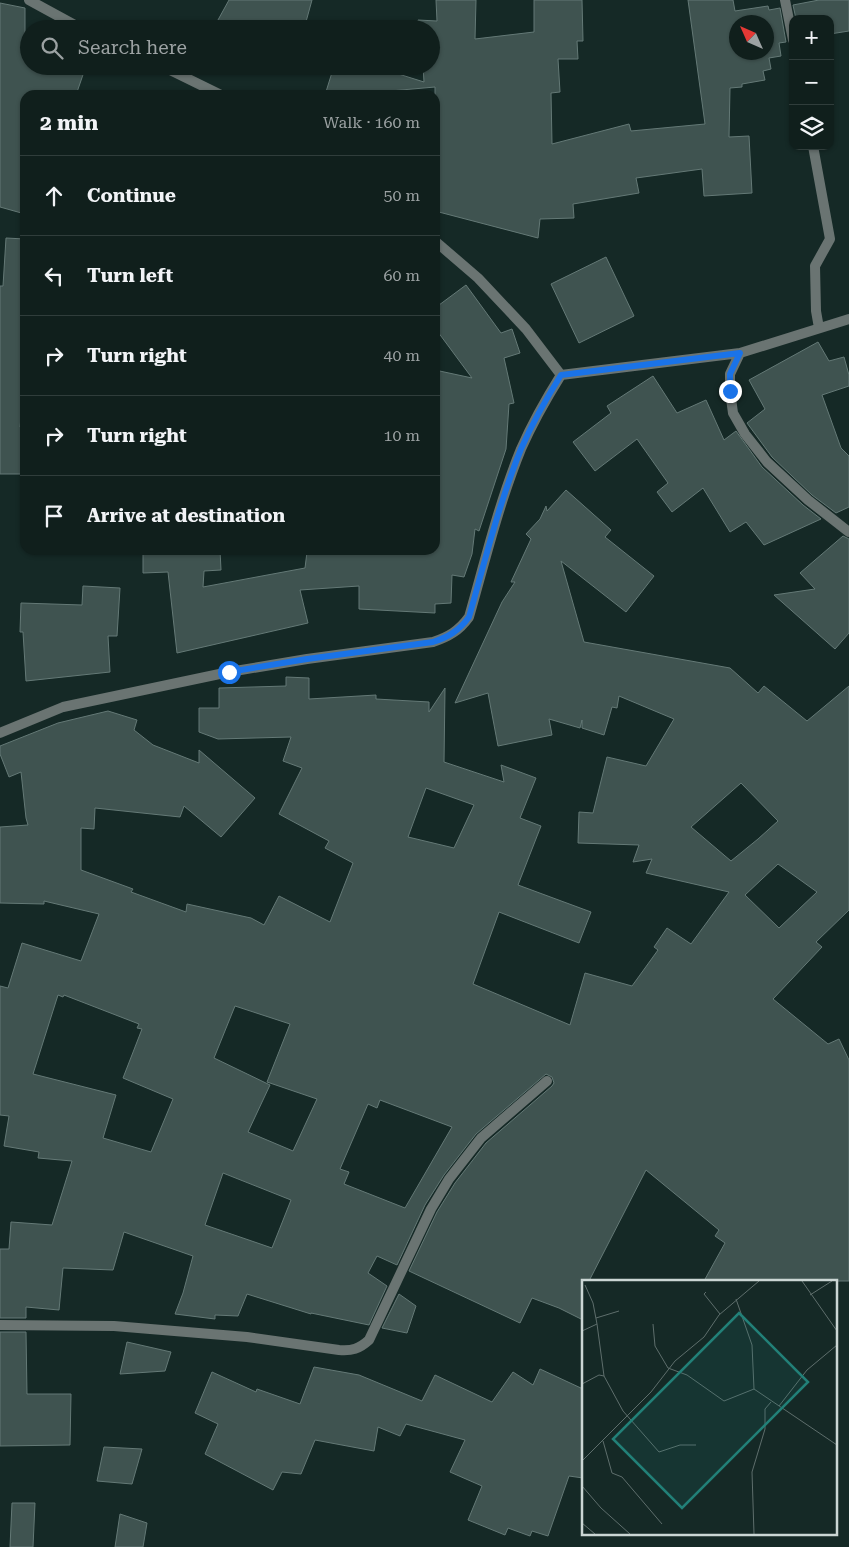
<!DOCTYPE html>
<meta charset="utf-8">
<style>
:root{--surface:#101f1c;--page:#192725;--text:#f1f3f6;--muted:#9ca2a3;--line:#303d3b}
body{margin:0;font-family:"Roboto Serif",serif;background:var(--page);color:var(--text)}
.controls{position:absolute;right:15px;top:15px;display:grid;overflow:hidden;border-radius:10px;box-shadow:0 1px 4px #0004}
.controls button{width:45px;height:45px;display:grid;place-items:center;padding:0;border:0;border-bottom:1px solid var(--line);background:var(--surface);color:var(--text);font:25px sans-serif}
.compass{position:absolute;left:729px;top:15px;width:45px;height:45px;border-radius:50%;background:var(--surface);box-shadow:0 1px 4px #0004;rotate:315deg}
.stop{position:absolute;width:15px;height:15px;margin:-11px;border:4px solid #1a73e8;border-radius:50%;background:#fff}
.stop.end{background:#1a73e8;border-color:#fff;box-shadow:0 1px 5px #0008}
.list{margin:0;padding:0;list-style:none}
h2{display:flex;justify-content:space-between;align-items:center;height:65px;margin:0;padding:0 20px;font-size:21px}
h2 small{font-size:16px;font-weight:400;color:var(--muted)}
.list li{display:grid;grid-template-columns:32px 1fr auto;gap:15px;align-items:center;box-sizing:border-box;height:80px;padding:0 20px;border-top:1px solid var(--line)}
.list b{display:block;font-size:19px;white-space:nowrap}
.list em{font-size:16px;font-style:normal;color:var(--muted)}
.icon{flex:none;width:28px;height:28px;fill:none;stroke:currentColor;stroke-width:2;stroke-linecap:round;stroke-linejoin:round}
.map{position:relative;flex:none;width:849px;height:1547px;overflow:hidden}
.search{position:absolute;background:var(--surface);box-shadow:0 1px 4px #0004;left:20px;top:20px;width:420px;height:55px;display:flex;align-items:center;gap:12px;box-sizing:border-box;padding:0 18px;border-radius:28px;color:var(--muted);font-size:19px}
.panel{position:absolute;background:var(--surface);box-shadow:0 1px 4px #0004;left:20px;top:90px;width:420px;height:465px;border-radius:15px}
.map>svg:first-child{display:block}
</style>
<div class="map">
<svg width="849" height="1547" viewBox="0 0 849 1547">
<rect width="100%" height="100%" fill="#152926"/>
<path fill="#3f5350" stroke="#647976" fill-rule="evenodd" d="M229,0h83l-8,29h-91z
M436,0h40l-1,39 59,-7v-32h48l1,41h-6l1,18h-20l2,33 -9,1 1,51 77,-20 2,7 74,-7 -17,-124h45l2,11 33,-5 1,4 11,-2 6,34 -7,1 2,13 -12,2 2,11 -8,2 2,9 -23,4v3l-12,1 -1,49 20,-1 3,57 -48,3 -2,-27 -66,9 3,15 -66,11 1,14 -34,1 -2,19 -103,-27v-124l-45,4 -1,4h-64l9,-29h39l51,16 -1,-16h8v-37h-12l-1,-9 19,1zM736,22h30v30h-30z
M819,0h30v31l-19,3v-15h-34l-3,-14z
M0,3l25,5v27h4v31h57l-10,29h-51v119l-25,-7z
M6,238l19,1v140l-5,48h5v47h-25v-188h3z
M606,257l28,59 -55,27 -28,-59z
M466,285l35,48 11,-4 8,24 -16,5 10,45 -5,1 -3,45 -27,82 -4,-2 -3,25 -8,23 -12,-2 -1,28 -16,1v9l-76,-4v-23l-59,4 8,33 -131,30 -9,-81 -25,1v-23h77l1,20 -17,1 -1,16 102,-19 2,-16h23v-2h105v-180l37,8 -37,-50v-20z
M818,342l11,19 15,-4 5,18v11l-27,9 19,53 8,8v51l-13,6 -24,-18 -40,-38 -25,-34 18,-14 -16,-29z
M653,376l24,37 29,-13 18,40 12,-9 26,36 41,38 18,14 -57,26 -18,-23 -16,10 -27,-44 -31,24 -15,-20 11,-9 -31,-44 -42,32 -22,-29 38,-29 -4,-7z
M566,490l45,40 -6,7 49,39 -28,36 -65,-51 23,81 146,26 28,25 6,-7 43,35 42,-35v224l-33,32 6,5 -49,52 55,45 11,-5 10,21v221h-145l21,-38 -10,-7 4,-6 -73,-60 -57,111h-6v39l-24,-12 -27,-10 -12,25 -111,-52 28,-59 18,-29 31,-40 66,-57 2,-3 -2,-6 -6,-3 -70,60 -32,41 -19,30 -28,60 -20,-9 -9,17 19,13 -18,39 -58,-12v1l-64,-20 -9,22 -23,-1v4l-40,-5 8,-21 10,-37 -69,-24 -11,38 -50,-2 -4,42 -33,-3v11h-26v-69h9l2,-27 41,3 20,-64 -34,-3 1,-6 -35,-6 5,-30 -9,-1v-129l8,2 14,-45 59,18 18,-47 -55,-13v3l-44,-1v-76l28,-2 -2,-7 -5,-46 -12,5 -9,-23v-8l58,-23 50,-12 29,9 -3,10 19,15 46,18v-13l56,48 -34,39 -37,-31 -4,11 -85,-9 -1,21 -13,-1v42l52,19 -2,3 55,20 1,-8 64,14 13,7 15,-29 51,26 23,-59 -28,-15 4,-7 -50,-27 23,-46 -19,-7 8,-24 -73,2 -19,-7v-24h20v-20l67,-2v-9l23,1v21l67,-4v4l53,3v10l16,-24 -1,74 60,20 -3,-17 35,13 -16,40 21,8 -23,59 73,27 -12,31 -80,-31 -26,72 97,41 15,-52 47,13 26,-36 -4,-3 13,-19 24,16 38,-52 -83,-19 6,-14 -19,3 6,-17 -61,-2 1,-31 14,1 14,-56 39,9 28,-47 -55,-23 -2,12 -5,-1 -8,28 -22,-7v-8l-2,8 -31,-9 3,16 -54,11 -10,-53 -33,10 47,-101 13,-20h-4l20,-43 -5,-5 14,-15 6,-13 1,5zM741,783l37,38 -20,18 -27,22 -40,-34zM426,788l48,17 -20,43 -46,-11zM778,864l39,28 -38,36 -34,-33zM58,995l5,2 1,-2 75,29 -2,4 5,1 -19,49 50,21 -22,53 -48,-14 13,-43 -83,-21zM235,1006l55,18 -23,58 50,17 -24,52 -45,-19 22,-47 -56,-27zM380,1100l72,27 -47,81 -61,-24 5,-12 -9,-3 28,-65 9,4zM223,1173l68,27 -19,48 -67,-23z
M843,536l6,3v94l-14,16 -61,-54 41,-6 -15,-16z
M83,586l37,2 -3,48h-9l2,36 -84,9 -3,-49h-3l1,-29 61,2z
M399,1294l17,12 -9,27 -25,-5z
M0,1332h26l1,62h44l-1,51 -70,1z
M127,1342l44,10 -6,19 -45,3z
M314,1367l45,8 63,26 13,-26 57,27 21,-30 20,13 7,-16 43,20v89l-14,-2 -21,60 -16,-5 -2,5 -22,-8 -3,7 -37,-15 14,-34 -32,-14 15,-32 -59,-16 -6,12 -22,-9 -4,24 -59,-11 -14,34 -19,-2 -9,18 -68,-36 13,-30 -23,-11 17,-41 44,20 1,-3 43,15z
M104,1447l38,2 -10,35 -35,-3z
M12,1503h23l-2,44h-23z
M120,1514l27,9 -4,24h-28z"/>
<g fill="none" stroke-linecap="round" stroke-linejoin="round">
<path stroke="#6a7472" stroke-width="10" d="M29,0l53,29
M785,0l8,40
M162,66l59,29
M813,146l17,93 -15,27 1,45 3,17
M435,241l43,37 48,51 35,46 179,-22 109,-34
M740,353l-10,21v17l3,22 12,21 22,28 41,38 41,32
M0,733l63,-26 166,-35 78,-13 126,-17c15,-5 26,-11 36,-25 16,-56 30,-114 52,-168 11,-25 25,-50 40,-74
M0,1325l114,1 133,11 92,13c13,1 20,-1 30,-10l62,-131 18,-30 32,-41 66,-57"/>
</g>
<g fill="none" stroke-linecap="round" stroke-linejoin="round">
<path stroke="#1a73e8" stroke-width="6" d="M229,672l78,-13 126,-17c15,-5 26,-11 36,-25 16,-56 30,-114 52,-168 11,-25 25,-50 40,-74l179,-22 -10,21v17"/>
</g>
<g transform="translate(582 1280)">
<rect width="255" height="255" fill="#152926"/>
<path fill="none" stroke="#5e6e6c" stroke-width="1" d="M220,1l35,50M124,12l-2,2 16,20M228,15l22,-14M154,19l16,46 2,44 83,56M14,38l23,-7M15,44l7,52M71,44l2,22 13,22 19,7 37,26 30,-12M0,51l15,-7 -4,-21 -8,-18M0,104l17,-9 5,1 19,35 36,41 21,-7h16M197,126l28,-36 30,-25M21,161l9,32 10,4 40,47M0,181l69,-69 24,-31 29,-24 15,-22 40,-34M0,206l19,22 29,26M0,243l13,11M172,254l-2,-62 13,-43v-20l6,-7"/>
<path fill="#228078" fill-opacity="0.15" stroke="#228078" stroke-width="2.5" d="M157,33l69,69 -126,126 -69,-69z"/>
<rect width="255" height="255" fill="none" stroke="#cbd6d4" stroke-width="2.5"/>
</g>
</svg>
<div class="controls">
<button>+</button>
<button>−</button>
<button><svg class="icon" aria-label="layers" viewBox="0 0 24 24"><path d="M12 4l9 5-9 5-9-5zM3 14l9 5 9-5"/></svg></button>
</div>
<svg class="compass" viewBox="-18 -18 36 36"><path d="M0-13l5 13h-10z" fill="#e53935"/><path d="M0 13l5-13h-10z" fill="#9ca2a3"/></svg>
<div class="stop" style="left:229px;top:672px"></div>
<div class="stop end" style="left:730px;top:391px"></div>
<div class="search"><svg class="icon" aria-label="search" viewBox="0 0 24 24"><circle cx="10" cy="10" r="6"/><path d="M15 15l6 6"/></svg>Search here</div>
<section class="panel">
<h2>2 min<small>Walk · 160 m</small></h2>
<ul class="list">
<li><svg class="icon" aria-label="ahead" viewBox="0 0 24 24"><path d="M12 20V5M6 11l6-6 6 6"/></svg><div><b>Continue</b></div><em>50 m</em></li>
<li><svg class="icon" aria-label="left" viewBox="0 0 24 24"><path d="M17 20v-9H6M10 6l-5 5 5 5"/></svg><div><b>Turn left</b></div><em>60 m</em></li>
<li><svg class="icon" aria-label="right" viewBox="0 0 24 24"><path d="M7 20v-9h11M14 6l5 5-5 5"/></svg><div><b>Turn right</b></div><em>40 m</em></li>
<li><svg class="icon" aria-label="right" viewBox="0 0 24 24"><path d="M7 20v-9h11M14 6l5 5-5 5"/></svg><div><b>Turn right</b></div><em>10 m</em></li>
<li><svg class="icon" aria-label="arrive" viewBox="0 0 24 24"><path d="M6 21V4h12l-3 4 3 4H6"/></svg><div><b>Arrive at destination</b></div></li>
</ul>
</section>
</div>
